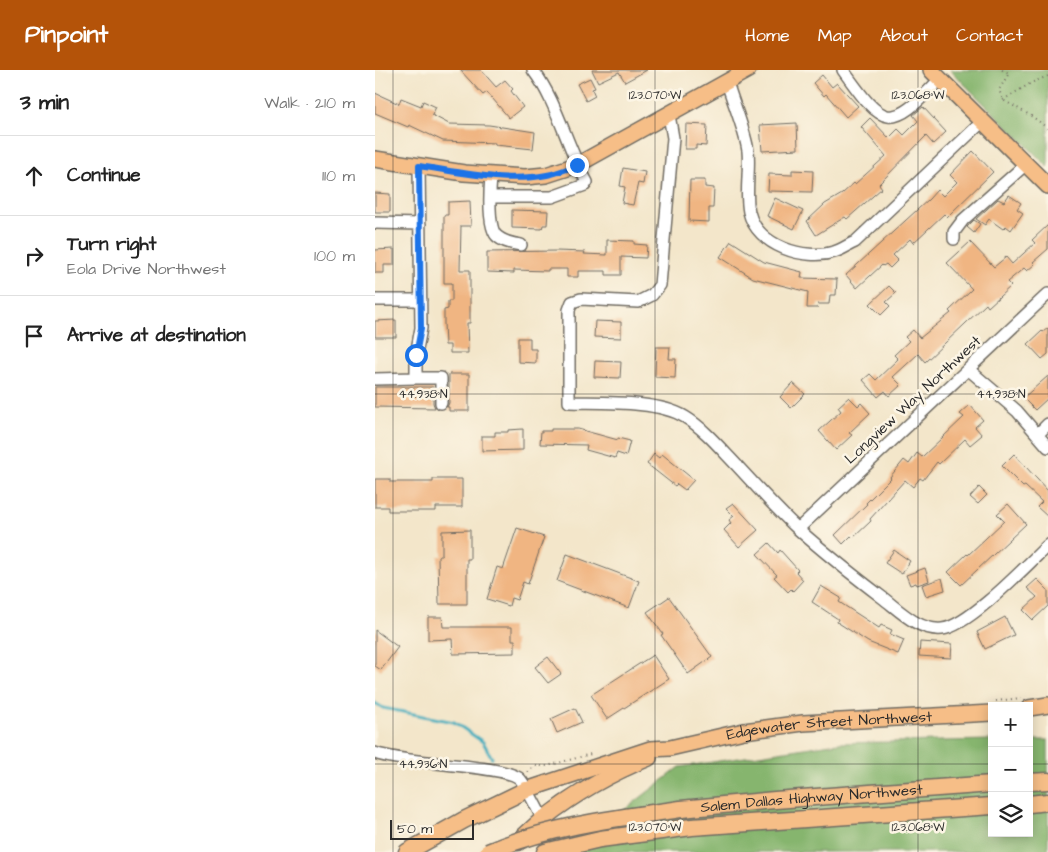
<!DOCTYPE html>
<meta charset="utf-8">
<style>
:root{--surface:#fff;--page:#f2f2f2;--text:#222;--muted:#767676;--line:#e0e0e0;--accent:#b45309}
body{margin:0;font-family:"Architects Daughter",sans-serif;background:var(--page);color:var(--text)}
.controls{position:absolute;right:15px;bottom:15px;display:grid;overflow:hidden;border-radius:0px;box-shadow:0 2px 12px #0003}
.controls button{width:45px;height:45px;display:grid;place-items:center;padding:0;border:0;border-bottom:1px solid var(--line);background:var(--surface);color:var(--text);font:25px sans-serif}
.scale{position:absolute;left:15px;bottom:12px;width:84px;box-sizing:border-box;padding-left:5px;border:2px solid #2b2b2b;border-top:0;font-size:14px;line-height:18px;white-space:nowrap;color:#2b2b2b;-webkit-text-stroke:4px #fcf5e5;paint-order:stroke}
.stop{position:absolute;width:15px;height:15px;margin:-11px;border:4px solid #1a73e8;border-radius:50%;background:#fff}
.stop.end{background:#1a73e8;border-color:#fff;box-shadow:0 1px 5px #0008}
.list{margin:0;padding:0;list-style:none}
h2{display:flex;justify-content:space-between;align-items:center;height:65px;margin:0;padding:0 20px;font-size:21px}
h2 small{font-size:16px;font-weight:400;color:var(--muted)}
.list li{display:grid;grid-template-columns:32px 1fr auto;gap:15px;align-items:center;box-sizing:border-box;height:80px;padding:0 20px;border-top:1px solid var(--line)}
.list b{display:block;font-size:19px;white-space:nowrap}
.list p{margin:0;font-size:16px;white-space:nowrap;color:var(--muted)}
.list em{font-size:16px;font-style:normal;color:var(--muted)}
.icon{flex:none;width:28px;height:28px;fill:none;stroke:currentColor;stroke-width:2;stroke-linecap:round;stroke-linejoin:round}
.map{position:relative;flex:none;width:673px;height:782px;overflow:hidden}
header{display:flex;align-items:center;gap:30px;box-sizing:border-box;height:70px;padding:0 25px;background:var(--accent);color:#fff}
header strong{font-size:24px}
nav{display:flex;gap:28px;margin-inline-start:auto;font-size:18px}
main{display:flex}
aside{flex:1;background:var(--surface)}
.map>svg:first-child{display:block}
</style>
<header>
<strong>Pinpoint</strong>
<nav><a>Home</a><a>Map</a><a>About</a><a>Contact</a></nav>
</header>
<main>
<aside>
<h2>3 min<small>Walk · 210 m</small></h2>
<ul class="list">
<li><svg class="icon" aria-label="ahead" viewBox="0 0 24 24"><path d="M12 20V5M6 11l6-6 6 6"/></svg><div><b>Continue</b></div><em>110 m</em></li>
<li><svg class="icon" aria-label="right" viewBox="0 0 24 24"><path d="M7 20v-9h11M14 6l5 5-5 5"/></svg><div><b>Turn right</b><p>Eola Drive Northwest</p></div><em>100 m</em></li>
<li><svg class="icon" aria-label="arrive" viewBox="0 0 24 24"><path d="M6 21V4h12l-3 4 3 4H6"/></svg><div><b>Arrive at destination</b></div></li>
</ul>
</aside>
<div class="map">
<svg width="673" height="782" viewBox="0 0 673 782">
<rect width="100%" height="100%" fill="#fcf5e5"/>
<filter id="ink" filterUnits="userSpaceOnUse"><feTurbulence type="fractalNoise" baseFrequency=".02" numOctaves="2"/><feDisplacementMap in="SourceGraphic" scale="10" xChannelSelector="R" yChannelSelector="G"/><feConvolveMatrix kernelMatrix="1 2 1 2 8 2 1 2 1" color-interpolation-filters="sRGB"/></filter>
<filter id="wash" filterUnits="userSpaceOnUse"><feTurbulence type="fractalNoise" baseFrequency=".0096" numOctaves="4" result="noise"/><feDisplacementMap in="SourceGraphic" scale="20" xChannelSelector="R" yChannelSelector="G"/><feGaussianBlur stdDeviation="1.12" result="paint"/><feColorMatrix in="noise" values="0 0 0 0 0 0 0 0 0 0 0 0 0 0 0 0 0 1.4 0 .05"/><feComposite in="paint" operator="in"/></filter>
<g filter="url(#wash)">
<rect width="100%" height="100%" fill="#f3e6ca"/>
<path fill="#86b56e" stroke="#58704c" d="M575,0h98v97z
M617,670v93h37v-93h19v112h-478l110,-85 158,-24z"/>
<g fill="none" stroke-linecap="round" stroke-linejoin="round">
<path stroke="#42afbf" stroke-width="3" d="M0,633l8,5 71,14 29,20 9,16"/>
</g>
<g id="blocks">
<path fill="#f0b582" d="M85,0h21l15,17 9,-7 8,9 -2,2 12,16 -14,11 -22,-26 -4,3z
M217,0h55l-22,12 -6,-10 -21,10z
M447,5l10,12 5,-4 21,23 -12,11 -20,-23 -2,2 -11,-13z
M215,8l5,10 -3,1 3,7 -9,5 -9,-17z
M0,23l24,11 2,-6 20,8 2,-5 13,6 -4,8 17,9 40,1 46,7 -2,17 -38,-4v-2l-52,-2 -34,-16 -1,2 -33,-14z
M548,37l23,25 -13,12 -7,-8 -47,48 3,4 -35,31 -2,-2 -29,18 -9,-14 18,-17 17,-10 12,-11 1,1 31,-28 -25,-29 9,-9 19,20 9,-9 6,6 14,-14 -5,-6z
M422,53l1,26 -36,2 -2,-26z
M311,54l21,1 -1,21 -10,-1v4h-11z
M598,81l20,21 -46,45 -3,-3 -31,29 -3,-4 -17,16 5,5 -8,8 -4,-4 -3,2 -1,-1 -25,23 -11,-13 83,-76 8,-9 6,6 14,-14 -7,-7z
M248,98l22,4 -2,12 -5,-1 -5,22 -11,-2 3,-16 -5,-1z
M417,100l21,1 -1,21 -44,-1 1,-17 23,1z
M315,110h15v7l9,1 -1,20h-4v14l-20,-1z
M0,123l15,1v18h-15z
M634,125l12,8 -4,6 6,4 -12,17 -5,-4 -3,3 -14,-10 -4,6 -9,-6 22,-20 6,3z
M400,128l28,13 -9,18 -27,-13z
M95,131l1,25h-10l-1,44h10v53h-3l1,30h-18v-8h-5l-1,-22v-13l4,-1v-8h4v-18h-8v-68h4v-13z
M137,140l36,1 -1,14h-4l-1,4 -30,-1z
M599,150l6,4 -6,9 -7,-6z
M673,155v24l-15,13 2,2 -8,7 -3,-3 -17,14 4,4 -23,21 -2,-3 -61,58 -7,-8 -25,23 8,8 -12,11 -4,-5 -7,6 -15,-17 7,-6 6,6 22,-21 -4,-4 15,-14 -4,-4 8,-7 7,8 31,-25 -2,-2 23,-22 -25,-26 23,-21 24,25 12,-10 6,7 23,-21 -3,-3z
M232,170l27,1v3l13,1 -1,13 -25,-1v18h-15v-4h-28v6h-11v-8h-19v2l-34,-1v3l-27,-1v-20l69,-1 29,1 -1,2 23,1z
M356,171l33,21 38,10 -1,6 36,1 -1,16h-6l-1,9h-11l-1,4h-10l1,-16 -55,-14 -33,-21z
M19,179v16h-10v8h-9v-23z
M514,216l7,7 -10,9 4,4 -9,9 -11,-11z
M21,250v17h-21v-16z
M220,251l26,1v16l-27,-1z
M673,258v26l-6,5 -14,-15 14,-13 1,1z
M143,268h12v11h6v14l-18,-1z
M281,277h14l-1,12h7l-1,19 -20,-1z
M220,291l26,1 -1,16 -26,-1z
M74,304h20v37h-20v-4h-2l2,-4z
M673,306v22l-13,12 -12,-12z
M418,313l12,11 -14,14 -11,-11z
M0,317h58v16l2,5 -60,-1z
M474,327l9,9 3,-3 9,10 -21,20 3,2 -16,15 -17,-19 22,-20 -3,-4z
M595,335l13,15 -8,7 7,8 -12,10 -5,-6 -26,25 -2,-2 -14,18 -3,-2 -7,9 -8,-7 -35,39 1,2 -18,17 -2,-2 -8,8 -8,-9 32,-31 -1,-1 25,-25 -1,-1 14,-17 5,4 8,-11 5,4 42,-40 -4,-3z
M148,359v21l-41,1v-15h13v-4h13v-2z
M176,359h27l40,11v-2l12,3 -4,15 -9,-3 -2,5 -29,-8 1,-5 -47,-1 1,-13h10z
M279,384l5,4 3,-4 32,26 -9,10 -8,-6 -2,2 -28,-22z
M639,384l34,37v26l-11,-10 5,-5 -17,-16 -2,1 -21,-21z
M0,409h15v3h43v-3h29v28h-26v4h-48v-4h-13z
M604,417l8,8 -9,9 -8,-7z
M358,433l25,27 -19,17 -15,-17 7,-7 -2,-3 5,-4 -8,-8z
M633,434l18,20 -65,61 -13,-13 19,-18 1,1 36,-34 -7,-7z
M142,458l27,9 -16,47 -5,-2 -6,18 -6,-2 -2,8 -22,-7 10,-32 6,2z
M95,460v29h-3v45h-28l-1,-48h4v-25z
M394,473l9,10 2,-3 18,20 -2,2 7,8 -10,11 -2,-2 -3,3 -14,-15 3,-2 -20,-21z
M519,480l16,11 -8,13 -17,-11z
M192,484l72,27 -10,27 -72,-27z
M550,498l4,13 -12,4 -1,-2 -6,2 -4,-10z
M567,508l3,12 -19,6 -4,-11z
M662,509l11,11v16l-15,14 -10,-10 14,-13 -10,-9z
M446,516l20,12 -2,4 40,26 2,-3 11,5 -2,4 14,6 -6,14 -30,-12 -31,-20 1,-3 -26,-17z
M294,527l43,60 -24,17 -27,-39 2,-1 -16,-22z
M53,547h14l1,10h69v13h3v13l-62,1 -1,-15 -24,1z
M630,547l9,18 -29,14 -8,-17z
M0,560l23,17 -17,23 -6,-4z
M545,572l32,2 -1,14 -32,-2z
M278,585l16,24 -62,40 -16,-24z
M173,587l13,17 -13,9 -13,-16z
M200,638l7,14 -25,11 -6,-14z"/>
</g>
</g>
<g filter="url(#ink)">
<use href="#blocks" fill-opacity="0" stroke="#716c63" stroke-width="1"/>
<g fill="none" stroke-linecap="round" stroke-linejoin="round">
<g stroke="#716c63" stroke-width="14">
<path id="minor" d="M468,0c41,58 47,62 97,9
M352,12c6,21 18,48 21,69 2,20 -3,42 1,61 8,34 56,49 85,40 7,-2 14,-7 21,-10l128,-121
M294,45l4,23 -13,147 -8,10 -14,7 -57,-3 -9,3 -3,8v92c32,1 89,-2 116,15 15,9 29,24 42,38 23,24 46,51 71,74 27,24 56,47 85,69 17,13 36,33 59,31 26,-2 85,-64 106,-84
M116,106c-1,12 -4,54 7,61 6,5 16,7 23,8
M115,127h62l33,-12 2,-3c-21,-36 -29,-79 -54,-112
M0,153l45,1
M579,169v-7l9,-12 63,-56
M0,230h46
M593,299l49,42 31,36
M41,308h25v25
M0,309l41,-1v-23l5,-27 -2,-162
M663,364l10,-10
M423,459l250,-235
M0,683c27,11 133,12 145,26 7,8 17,30 23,40"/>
</g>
<g stroke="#716c63" stroke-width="18">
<g id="major">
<path d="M556,0l117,116"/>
<path d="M0,89l89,14 61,4 21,-2 31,-10 171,-95"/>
<path d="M654,638l19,-3"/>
<path id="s1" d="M151,720l124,-41 20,-1 74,-17 59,-8 189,-10"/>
<path d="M168,749c33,-26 66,-45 106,-61"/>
</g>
</g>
<g stroke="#716c63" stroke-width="19">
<g id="highway">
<path d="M654,712l19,-1"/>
<path d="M654,734l19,-2"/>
<path id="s2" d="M306,739l94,-9 217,-16"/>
<path d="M143,772l25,-23"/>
<path d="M32,782l57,-32 62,-30"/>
<path d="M170,782l55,-13 92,-12 300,-21"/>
</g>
</g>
<path stroke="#716c63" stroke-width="2" stroke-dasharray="1 4" stroke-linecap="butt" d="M627,0l7,3 -10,17 4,10c10,6 41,21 45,31
M628,30l28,-17 17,-7
M621,631l25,-3
M153,702l7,-6h12l44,-12"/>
<use href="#minor" stroke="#fff" stroke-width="11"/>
<use href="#major" stroke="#f6be87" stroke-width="15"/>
<use href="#highway" stroke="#f6be87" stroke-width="16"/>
<g stroke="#716c63" stroke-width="19" stroke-linecap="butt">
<path id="highway-bridge" d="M113,782c61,-26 128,-34 193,-43"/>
</g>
<use href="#highway-bridge" stroke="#f6be87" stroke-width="16"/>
</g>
</g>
<g fill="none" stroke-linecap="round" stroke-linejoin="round" filter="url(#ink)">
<path stroke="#1a73e8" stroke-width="6" d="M41,285l5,-27 -2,-162c41,6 87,17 128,9 11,-2 20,-6 30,-10"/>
</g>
<path fill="none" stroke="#2b2b2b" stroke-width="1" stroke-opacity="0.45" d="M18,0v782M280,0v782M543,0v782M0,324h673M0,694h617M654,694h19"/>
<g text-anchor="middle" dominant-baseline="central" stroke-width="5" stroke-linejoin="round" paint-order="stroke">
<g font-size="15" fill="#2b2b2b" stroke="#fcf5e5">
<text transform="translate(538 330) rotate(-43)">Longview Way Northwest</text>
<text stroke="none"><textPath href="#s1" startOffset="312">Edgewater Street Northwest</textPath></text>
<text stroke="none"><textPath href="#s2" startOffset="131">Salem Dallas Highway Northwest</textPath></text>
</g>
</g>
<g font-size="12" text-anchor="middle" fill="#2b2b2b" stroke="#fcf5e5" stroke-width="5" stroke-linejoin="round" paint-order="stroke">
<text x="280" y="29">123.070°W</text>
<text x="543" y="29">123.068°W</text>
<text x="48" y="328">44.938°N</text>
<text x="626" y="328">44.938°N</text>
<text x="48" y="698">44.936°N</text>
<text x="280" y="761">123.070°W</text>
<text x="543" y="761">123.068°W</text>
</g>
</svg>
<div class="controls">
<button>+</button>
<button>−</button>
<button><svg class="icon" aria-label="layers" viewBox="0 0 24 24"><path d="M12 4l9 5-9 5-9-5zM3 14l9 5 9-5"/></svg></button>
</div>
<div class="scale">50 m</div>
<div class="stop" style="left:41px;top:285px"></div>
<div class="stop end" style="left:202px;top:95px"></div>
</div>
</main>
